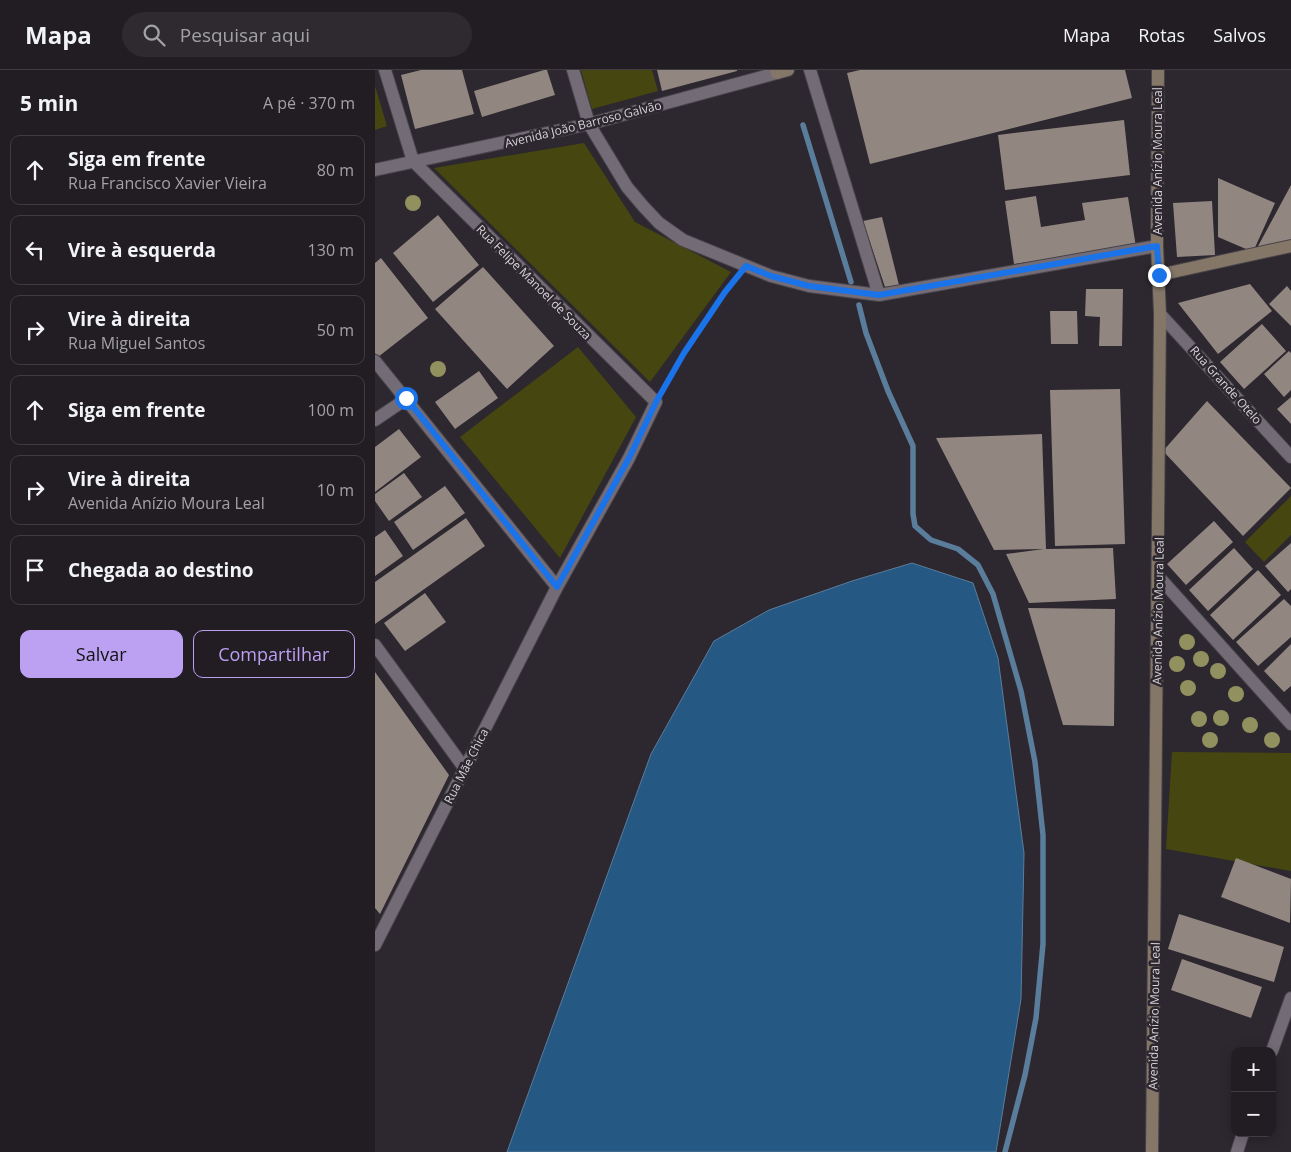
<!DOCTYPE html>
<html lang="pt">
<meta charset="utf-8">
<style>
:root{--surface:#221d23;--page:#2e2a30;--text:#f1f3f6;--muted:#a2a2a6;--line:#3f3b41;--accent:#bca0f2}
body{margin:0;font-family:"Open Sans",sans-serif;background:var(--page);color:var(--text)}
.controls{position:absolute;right:15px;bottom:15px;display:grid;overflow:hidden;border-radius:10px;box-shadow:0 2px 12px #0003}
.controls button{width:45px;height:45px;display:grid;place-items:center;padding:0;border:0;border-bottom:1px solid var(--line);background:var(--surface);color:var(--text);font:25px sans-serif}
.stop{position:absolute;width:15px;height:15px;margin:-11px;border:4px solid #1a73e8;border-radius:50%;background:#fff}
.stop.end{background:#1a73e8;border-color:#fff;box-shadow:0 1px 5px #0008}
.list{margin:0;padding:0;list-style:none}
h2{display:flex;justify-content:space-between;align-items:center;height:65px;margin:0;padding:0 20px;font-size:21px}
h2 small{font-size:16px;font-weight:400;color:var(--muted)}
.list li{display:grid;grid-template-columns:32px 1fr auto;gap:15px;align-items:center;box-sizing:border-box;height:70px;margin:0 10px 10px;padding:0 10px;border:1px solid var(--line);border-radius:10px}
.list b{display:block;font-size:19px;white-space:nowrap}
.list p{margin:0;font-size:16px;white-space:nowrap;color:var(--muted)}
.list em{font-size:16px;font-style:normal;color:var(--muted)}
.actions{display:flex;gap:10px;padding:15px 20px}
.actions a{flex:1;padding:11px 0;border:1px solid var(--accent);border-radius:10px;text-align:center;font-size:18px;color:var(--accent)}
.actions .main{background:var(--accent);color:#111}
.icon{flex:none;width:28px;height:28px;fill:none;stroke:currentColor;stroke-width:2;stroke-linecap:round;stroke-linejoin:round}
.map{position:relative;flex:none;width:916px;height:1082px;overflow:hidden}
header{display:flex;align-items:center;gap:30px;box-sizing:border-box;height:70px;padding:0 25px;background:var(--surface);border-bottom:1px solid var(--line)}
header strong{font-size:24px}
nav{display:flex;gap:28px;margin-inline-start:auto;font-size:18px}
.search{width:350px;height:45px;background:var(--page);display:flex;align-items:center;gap:12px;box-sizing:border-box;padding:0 18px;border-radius:28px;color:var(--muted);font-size:19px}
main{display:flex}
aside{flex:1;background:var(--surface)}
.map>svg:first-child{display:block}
</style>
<header>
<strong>Mapa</strong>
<div class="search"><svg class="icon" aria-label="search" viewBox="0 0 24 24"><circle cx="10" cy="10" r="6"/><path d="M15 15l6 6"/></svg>Pesquisar aqui</div>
<nav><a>Mapa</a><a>Rotas</a><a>Salvos</a></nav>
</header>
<main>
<aside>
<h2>5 min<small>A pé · 370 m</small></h2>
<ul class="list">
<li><svg class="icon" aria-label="ahead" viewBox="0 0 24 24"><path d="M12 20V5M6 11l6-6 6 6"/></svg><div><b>Siga em frente</b><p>Rua Francisco Xavier Vieira</p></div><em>80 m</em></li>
<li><svg class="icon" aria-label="left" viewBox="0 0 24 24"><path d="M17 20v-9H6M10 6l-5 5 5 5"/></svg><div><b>Vire à esquerda</b></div><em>130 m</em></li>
<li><svg class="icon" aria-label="right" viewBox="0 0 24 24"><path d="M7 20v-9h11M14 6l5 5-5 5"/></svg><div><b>Vire à direita</b><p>Rua Miguel Santos</p></div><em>50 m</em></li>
<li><svg class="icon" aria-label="ahead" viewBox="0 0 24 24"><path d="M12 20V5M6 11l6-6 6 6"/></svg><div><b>Siga em frente</b></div><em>100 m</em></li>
<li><svg class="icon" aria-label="right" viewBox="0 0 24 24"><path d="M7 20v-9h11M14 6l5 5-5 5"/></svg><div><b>Vire à direita</b><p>Avenida Anízio Moura Leal</p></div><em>10 m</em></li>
<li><svg class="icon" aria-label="arrive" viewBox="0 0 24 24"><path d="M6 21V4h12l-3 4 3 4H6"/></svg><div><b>Chegada ao destino</b></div></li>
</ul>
<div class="actions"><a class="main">Salvar</a><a>Compartilhar</a></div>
</aside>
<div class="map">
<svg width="916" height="1082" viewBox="0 0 916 1082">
<rect width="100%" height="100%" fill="#2d272f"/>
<path fill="#464710" d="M206,0h71l6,21 -66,18z
M0,16l12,40 -12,4z
M209,73l51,79 96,50 -81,110 -216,-214z
M203,277l58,70 -76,141 -100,-121z
M916,426v39l-27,27 -19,-20z
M797,682l119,1v118l-125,-22z"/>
<path fill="#255883" stroke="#5a7d9c" d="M537,493l61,20 25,75 26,195 -3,146 -25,153h-489l144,-398 63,-113 55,-31 83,-29z"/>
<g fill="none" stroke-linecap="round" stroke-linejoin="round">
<path stroke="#5a7d9c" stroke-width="5.5" d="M428,55l48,157
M484,235l7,28 22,58 25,55v68l2,12 16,14 27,9 20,16 15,29 28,97 14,71 8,73v109l-7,74 -11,57 -20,77"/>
</g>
<path fill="#928780" d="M46,0h41l12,44 -59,15 -14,-54z
M169,0h3l8,25 -73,22 -8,-26z
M282,0h80v1l-75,20z
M485,0h265l7,28 -262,66 -23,-91z
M749,50l6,55 -125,15 -7,-55z
M843,108l57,25 -22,49 -35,-15z
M916,115v55l-34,8z
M661,126l5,31 44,-7 -3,-17 46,-6 8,50 -122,17 -9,-63z
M837,131l3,54 -38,2 -4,-54z
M63,145l41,50 -46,37 -40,-49z
M507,147l17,68 -14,2 -22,-66z
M6,188l47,60 -50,39 -3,-4v-90z
M108,197l71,79 -47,43 -72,-80z
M875,214l22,27 -54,43 -40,-51z
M912,216l4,5v35l-22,-22z
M711,219h37l-1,57h-23l1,-29 -15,-1z
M675,241h27l1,33h-27z
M887,254l24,27 -42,38 -24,-27z
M914,281l2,2v37l-7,7 -20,-23z
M104,301l19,27 -43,31 -20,-27z
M745,319l5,155 -70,2 -5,-156z
M916,327v27l-14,-15z
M832,331l84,87 -48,48 -80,-85z
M24,359l22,28 -46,35v-45z
M667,364l4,115 67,-1 3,51 -87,4 -23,-49 38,-5 -50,1 -58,-112z
M29,403l18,24 -33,24 -14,-20v-7z
M70,416l20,27 -52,37 -19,-28z
M91,448l19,28 -110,78v-42z
M839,451l19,21 -47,43 -19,-21z
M10,460l18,26 -28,20v-39z
M916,473v46l-3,3 -23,-26z
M859,478l19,21 -45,42 -19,-21z
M883,500l23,25 -48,45 -23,-25z
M50,523l21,29 -41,29 -21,-28z
M909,529l7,7v31l-33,29 -22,-24z
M653,538l87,1 -1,117 -51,-1z
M916,574v42l-7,6 -20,-21z
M0,602l74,103 -69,139 -5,-6z
M861,788l55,21 -1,44 -69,-26z
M804,844l105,33 -10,35 -106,-33z
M807,889l80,28 -11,31 -80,-28z"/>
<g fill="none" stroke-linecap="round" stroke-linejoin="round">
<g stroke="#474349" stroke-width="14">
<path id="street" d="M198,0l16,54 38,63 16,19 16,17 24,17 88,36 38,10 70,9 278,-49
M435,0l69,225
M0,100l214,-46 188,-51
M785,244l131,143
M0,291l182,226
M0,350l31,-21
M783,506l133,148
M0,575l90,124
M0,875l182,-358 72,-129 27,-56 -243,-241 -28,-91
M897,981l19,-53
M862,1082l6,-19"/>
</g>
<g stroke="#474349" stroke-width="14">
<path id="secondary" d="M401,0l1,3 11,-3
M784,205l132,-29
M777,1082l8,-838 -3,-68 1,-176"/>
</g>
<path stroke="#8a858b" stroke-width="3" stroke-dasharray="5 2.5" stroke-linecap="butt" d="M289,319c21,-39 45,-78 73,-112"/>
<use href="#street" stroke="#736c76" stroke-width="12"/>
<use href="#secondary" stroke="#857768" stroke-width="12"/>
</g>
<g fill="#91915f">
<circle cx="38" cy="133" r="8"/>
<circle cx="63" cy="299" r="8"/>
<circle cx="812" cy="572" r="8"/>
<circle cx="826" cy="589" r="8"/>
<circle cx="802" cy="594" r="8"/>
<circle cx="843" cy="601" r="8"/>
<circle cx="813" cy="618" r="8"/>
<circle cx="861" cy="624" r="8"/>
<circle cx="846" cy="648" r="8"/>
<circle cx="824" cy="649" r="8"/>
<circle cx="875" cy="655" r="8"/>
<circle cx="835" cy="670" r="8"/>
<circle cx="897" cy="670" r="8"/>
</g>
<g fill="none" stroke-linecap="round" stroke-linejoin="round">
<path stroke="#1a73e8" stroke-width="6" d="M31,328l151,189 72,-129 27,-56 28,-49 41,-61 21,-26 25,10 38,10 70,9 278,-49 2,29"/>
</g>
<g text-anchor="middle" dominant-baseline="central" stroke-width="5" stroke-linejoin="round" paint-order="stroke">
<g font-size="12" fill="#d7d3d8" stroke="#2d272f">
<text transform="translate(208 54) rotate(-14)">Avenida João Barroso Galvão</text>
<text transform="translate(782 91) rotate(-90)">Avenida Anízio Moura Leal</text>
<text transform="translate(159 212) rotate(45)">Rua Felipe Manoel de Souza</text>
<text transform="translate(851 315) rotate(48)">Rua Grande Otelo</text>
<text transform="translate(783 541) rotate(-89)">Avenida Anízio Moura Leal</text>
<text transform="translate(91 696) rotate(-63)">Rua Mãe Chica</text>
<text transform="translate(779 946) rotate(-89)">Avenida Anízio Moura Leal</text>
</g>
</g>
</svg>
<div class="controls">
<button>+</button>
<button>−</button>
</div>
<div class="stop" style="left:31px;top:328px"></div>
<div class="stop end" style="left:784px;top:205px"></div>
</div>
</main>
